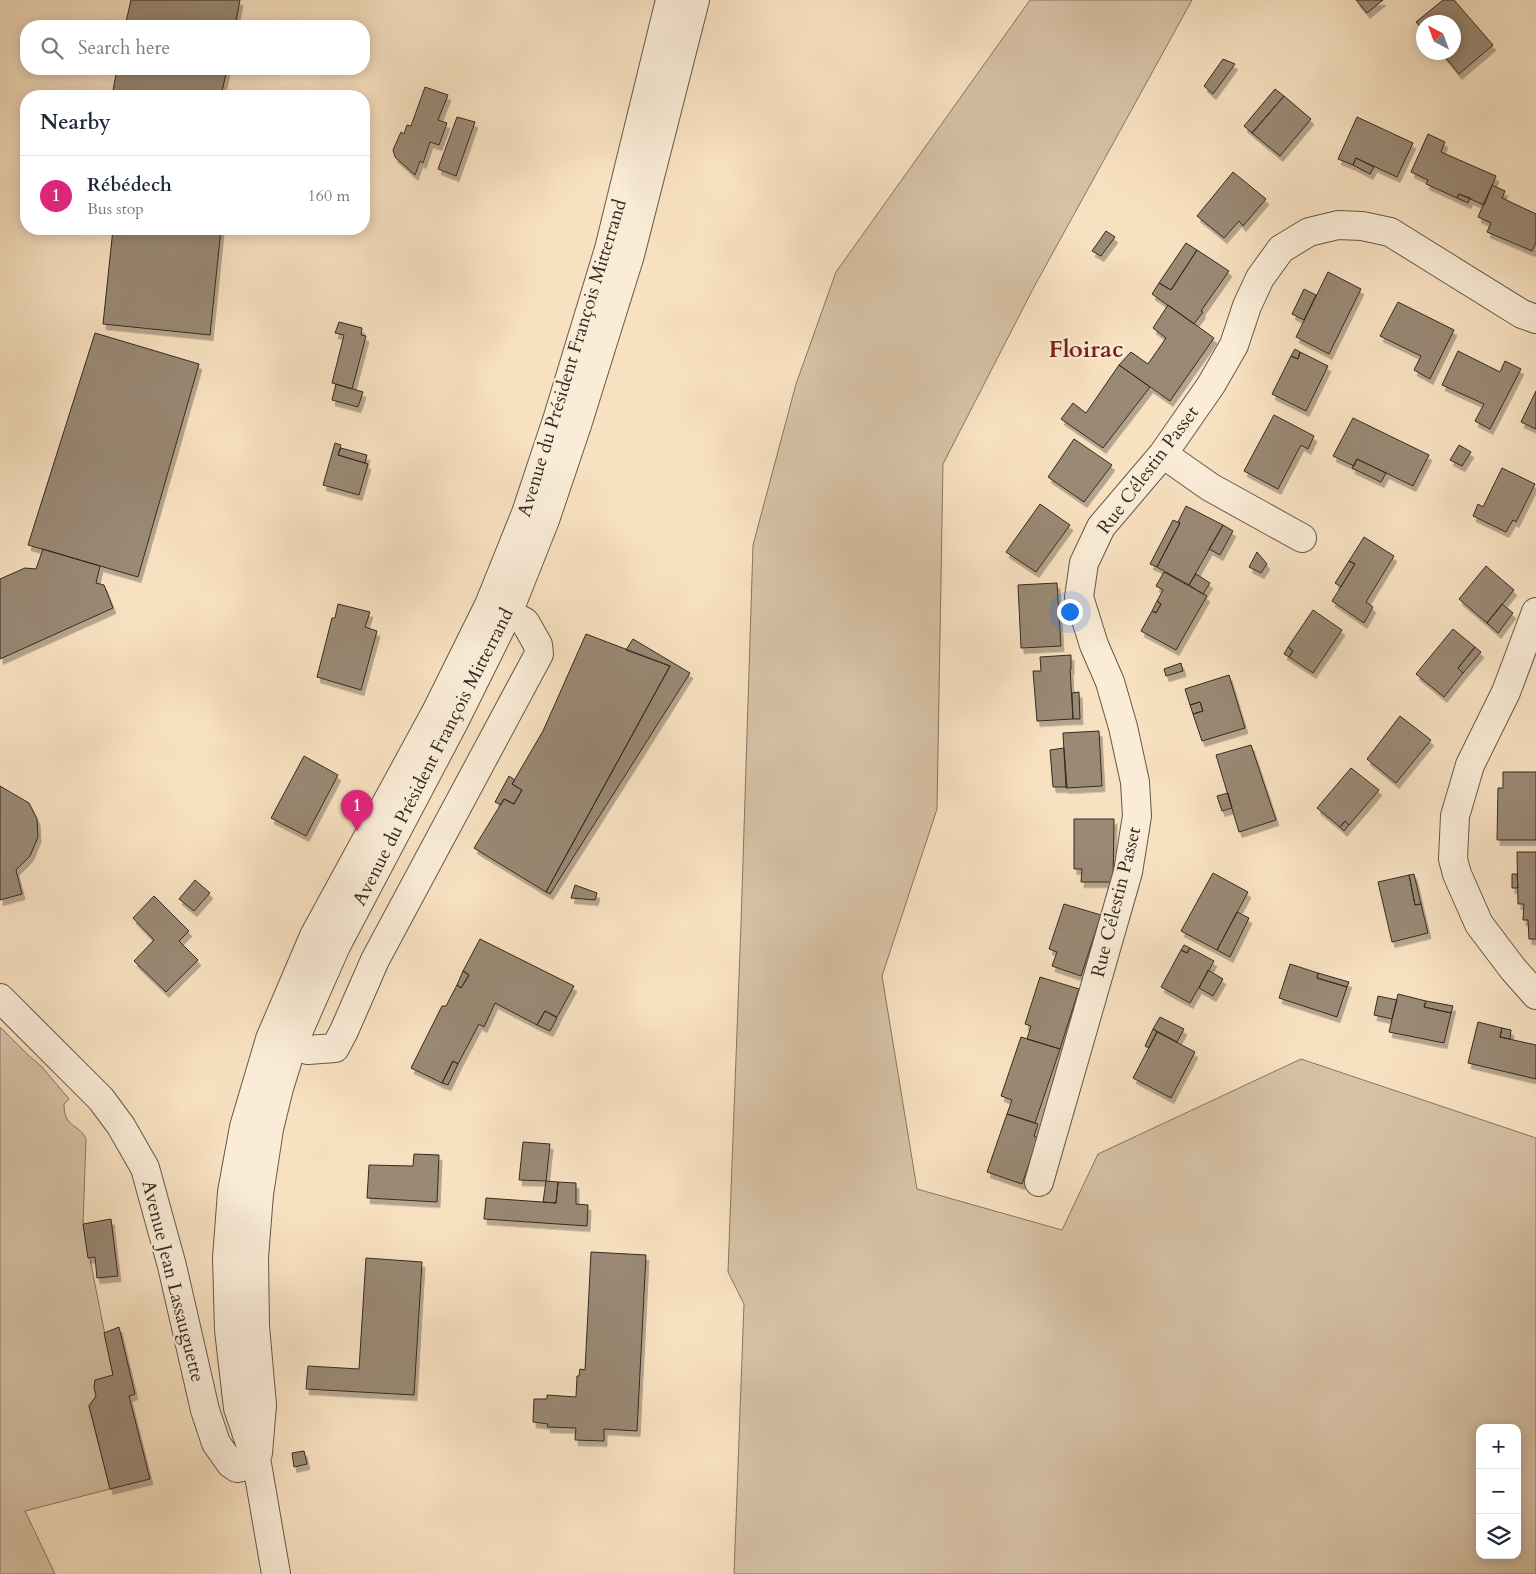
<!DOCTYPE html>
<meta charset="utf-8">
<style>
:root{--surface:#fff;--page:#f6f6f7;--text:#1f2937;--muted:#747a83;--line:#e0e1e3;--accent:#db2777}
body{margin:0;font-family:Cardo,serif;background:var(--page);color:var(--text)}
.controls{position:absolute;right:15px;bottom:15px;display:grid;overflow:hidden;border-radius:10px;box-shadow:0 2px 12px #0003}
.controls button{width:45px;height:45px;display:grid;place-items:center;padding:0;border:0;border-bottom:1px solid var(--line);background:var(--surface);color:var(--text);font:25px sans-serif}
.compass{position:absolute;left:1416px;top:15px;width:45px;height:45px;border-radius:50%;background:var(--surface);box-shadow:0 2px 12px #0003;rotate:319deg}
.you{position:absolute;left:1069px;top:611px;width:18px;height:18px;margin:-12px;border:4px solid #fff;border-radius:50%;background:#1a73e8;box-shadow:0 0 0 8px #1a73e833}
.badge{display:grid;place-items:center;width:32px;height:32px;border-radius:50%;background:var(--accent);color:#fff;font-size:16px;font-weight:700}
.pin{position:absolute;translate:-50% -41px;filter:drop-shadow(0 1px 2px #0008)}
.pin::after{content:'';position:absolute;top:26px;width:18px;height:15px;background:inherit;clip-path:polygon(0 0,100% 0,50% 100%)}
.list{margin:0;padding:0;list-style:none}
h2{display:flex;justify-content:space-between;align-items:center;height:65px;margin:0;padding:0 20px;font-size:21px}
h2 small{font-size:16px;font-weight:400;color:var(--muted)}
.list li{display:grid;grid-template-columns:32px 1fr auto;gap:15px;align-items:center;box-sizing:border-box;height:80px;padding:0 20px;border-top:1px solid var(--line)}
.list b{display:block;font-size:19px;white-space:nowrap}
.list p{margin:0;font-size:16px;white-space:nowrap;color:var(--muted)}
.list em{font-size:16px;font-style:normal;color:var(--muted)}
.icon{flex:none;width:28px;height:28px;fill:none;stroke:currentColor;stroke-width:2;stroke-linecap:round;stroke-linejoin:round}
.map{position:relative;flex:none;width:1536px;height:1574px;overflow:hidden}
.search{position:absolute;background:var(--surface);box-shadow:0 2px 12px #0003;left:20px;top:20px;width:350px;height:55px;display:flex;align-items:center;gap:12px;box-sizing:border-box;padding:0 18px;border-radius:20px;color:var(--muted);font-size:19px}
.panel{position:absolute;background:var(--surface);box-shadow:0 2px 12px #0003;left:20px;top:90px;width:350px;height:145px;border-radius:20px}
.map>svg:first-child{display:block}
</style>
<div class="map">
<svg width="1536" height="1574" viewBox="0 0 1536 1574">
<defs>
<filter id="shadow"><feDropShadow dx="3" dy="5.5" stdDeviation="0" flood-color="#0004"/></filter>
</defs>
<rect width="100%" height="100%" fill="#f8e1c1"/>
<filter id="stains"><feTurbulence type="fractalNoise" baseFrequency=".004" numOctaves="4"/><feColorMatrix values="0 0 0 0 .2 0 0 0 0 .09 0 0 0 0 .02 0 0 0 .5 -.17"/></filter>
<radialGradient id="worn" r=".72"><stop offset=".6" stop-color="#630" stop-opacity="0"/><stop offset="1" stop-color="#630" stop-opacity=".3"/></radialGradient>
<path fill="#d7c2a6" stroke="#867664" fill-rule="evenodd" d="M1030,0h162l-158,287 -91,177 -6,345 -55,167 35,213 145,41 36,-76 203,-95 235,79v436h-802l10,-270 -16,-32 13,-348 12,-379 43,-161 40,-112zM1480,1428h37v127h-37z
M0,1027l27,27 15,13 27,32 -5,5c0,25 15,19 22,35l-3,85 30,151 -24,31 21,83 -85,22 30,63h-55z"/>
<path fill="#9a8974" stroke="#342a21" filter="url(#shadow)" d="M131,0h109l-5,26h-110z
M1356,0h27l-16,13z
M1443,0h11l39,45 -34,29 -18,-22h13v-30h-30v9l-8,-9z
M1223,59l12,5 -22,30 -9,-8z
M117,69h110l-6,27h-109z
M425,87l23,8 -10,25 9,3 -8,22 -9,-3 -7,21 -3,-2 -5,14 -20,-18 -2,-7 8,-18 3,2 3,-9 4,1z
M1275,89l9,7 -32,37 -8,-7z
M1284,96l27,23 -31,37 -28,-23z
M457,117l18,5 -19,54 -18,-7z
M1357,117l56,26 -16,34 -41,-19 -3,7 -15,-6z
M1428,134l17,8 -4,10 55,24 -12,29 -25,-11 -2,4 -31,-14 2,-4 -17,-8z
M1356,158l18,9 -4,7 -17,-9z
M1233,172l33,27 -23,27 -4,-5 -15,17 -27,-22z
M1492,185l13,6 -3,7 34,16v29l-4,8 -45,-19 4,-9 -13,-6z
M1459,194l11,4 -2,5 -11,-5z
M113,229h108l-11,106 -107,-11z
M1106,231l9,6 -14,19 -9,-5z
M1186,243l11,7 -26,40 -12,-7z
M1197,250l32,21 -28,40 2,1 -9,12 -42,-30 7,-11 12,7z
M1328,272l33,17 -32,65 -33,-17z
M1304,289l12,6 -12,25 -12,-6z
M1398,302l56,28 -24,49 -16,-9 7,-14 -41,-20z
M1168,305l46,33 -44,63 -51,-36 12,-13 17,12 18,-26 -13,-10z
M339,322l23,6 -1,7 5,1 -14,53 -20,-6 12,-48 -9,-2z
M95,333l104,31 -61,213 -110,-32z
M1295,349l5,3 -2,7 -7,-3z
M1458,351l42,21 5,-11 16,8 -31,60 -15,-8 9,-17 -42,-19z
M1300,352l28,14 -22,45 -34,-17 19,-38 7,3z
M1119,365l31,22 -47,61 -42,-29 12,-16 13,10z
M336,384l27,8 -5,15 -26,-7z
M1536,391v38l-15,-7z
M1274,415l40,21 -6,13 -7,-4 -23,44 -34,-18z
M1353,418l76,37 -16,31 -56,-27 -3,7 -21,-10z
M1074,439l38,26 -28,37 -36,-25z
M335,443l6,2 -3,10 30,9 -9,31 -36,-10z
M1459,445l12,7 -9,14 -12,-6z
M341,448l26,7 -2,8 -27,-8z
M1357,459l29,14 -5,9 -29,-14z
M1502,468l33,16 -19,38 -3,-2 -7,12 -33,-16 5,-12 5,3z
M1040,504l30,21 -34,47 -30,-20z
M1186,506l37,19 -34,60 -32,-18 23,-44 -2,-1z
M1173,520l7,3 -23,44 -7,-3z
M1223,525l10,6 -13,24 -11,-6z
M1364,537l30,19 -28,46 7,5 -9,16 -32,-22 23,-37 -6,-3z
M43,549l57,17 -4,17 8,2 9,23 -113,51v-80l25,-11 11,1z
M1257,552l10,12 -6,9 -12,-6z
M1349,561l6,3 -14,23 -6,-4z
M1486,566l28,24 -27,33 -28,-24z
M1164,572l43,24 -31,54 -35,-19 11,-20 4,2 5,-9 -4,-3 6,-11 -7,-4z
M1196,574l14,9 -7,11 -14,-9z
M1057,583l4,63 -40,2 -3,-63z
M1157,601l4,3 -5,9 -4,-2z
M338,604l32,8 -5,15 12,4 -16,59 -44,-13 15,-59h3z
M1502,604l11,9 -15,20 -11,-10z
M1313,610l29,20 -29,43 -24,-16 4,-6 -5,-4z
M1453,629l22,18 -17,21 5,5 -19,24 -28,-23z
M586,634l84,32 -124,226 -72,-44 30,-49 10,5 8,-14 -10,-6 31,-53z
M633,639l57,34 -140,221 -4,-2 124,-226 -44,-16z
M1288,647l5,4 -4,6 -5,-3z
M1475,647l6,5 -18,21 -5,-5z
M1071,655v14h-1l3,50 -36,2 -4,-50h8l-1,-14z
M1181,663l2,8 -17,5 -2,-7z
M1229,675l16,53 -43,13 -9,-27 10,-3 -3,-9 -10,3 -5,-16z
M1079,692l1,27h-7l-1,-26z
M1200,702l3,9 -10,3 -3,-9z
M1400,716l31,24 -35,43 -29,-24z
M1099,731l3,55 -36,2 -3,-55z
M1251,745l25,75 -37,12 -23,-77z
M1064,748l3,39h-14l-3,-37z
M304,756l34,19 -32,61 -35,-18z
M1351,768l28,22 -30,35 -4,-4 -5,6 -23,-19z
M1503,772h33v68h-39l1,-52h5z
M509,776l6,4 -3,4 10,6 -8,14 -10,-5 -3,6 -6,-3z
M0,786l29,17 8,16 1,18 -8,19 -14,14 6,24 -22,6z
M1228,793l4,15 -10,3 -5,-15z
M1074,819h40l-1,63h-32l1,-13h-8z
M1345,821l4,4 -5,6 -4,-4z
M1517,852h19v87h-7l-1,-19h-5l1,-16h-6z
M1213,873l35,19 -31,58 -36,-19z
M1414,874l7,30 -6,1 -6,-30z
M1512,874h5l1,14h-6z
M1409,875l6,30 6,-1 7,29 -36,9 -14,-60z
M195,880l15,13 -16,18 -15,-12z
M575,885l22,8 -2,7 -24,-2z
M154,896l35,35 -10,10 19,19 -32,32 -32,-31 20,-21 -21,-22z
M1064,904l37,11 -20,61 -29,-10 5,-14 -8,-3z
M1237,912l12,6 -19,39 -13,-7z
M480,939l94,47 -17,31 -12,-6 -8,14 -42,-22 -11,24 -5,-3 -21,40 -5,-3 -11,22 -31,-15 31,-62h4l11,-21 4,3 8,-13 -6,-4z
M1184,945l6,3 -3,5 -6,-3z
M1190,948l24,13 -24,42 -29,-16 20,-37 6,3z
M1290,964l28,9 -1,5 30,9 -10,30 -58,-19z
M1208,970l15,9 -10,17 -14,-8z
M463,971l6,4 -8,13 -4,-3z
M1318,973l31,9 -2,5 -30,-9z
M1040,977l39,12 -19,60 -33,-10 4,-13 -6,-2z
M1398,994l28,7 -2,6 27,6 -7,30 -55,-11z
M1378,996l19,4 -5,19 -18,-4z
M1426,1001l27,5 -2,7 -27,-6z
M545,1011l12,7 -7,13 -13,-6z
M1160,1017l24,12 -7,13 -24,-13z
M1478,1022l24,6 -2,9 36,8v34l-68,-16z
M1502,1028l9,2 -1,9 -10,-2z
M1153,1029l4,3 -8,16 -4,-2z
M1157,1032l38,20 -24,46 -38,-20z
M1021,1037l39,12 -25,74 -28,-9 5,-14 -11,-4z
M453,1061l5,3 -10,21 -6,-2z
M1007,1114l31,10 -4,12 4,2 -16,46 -35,-12z
M523,1142l27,2 -4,37 -27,-1z
M414,1154l25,1 -2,47 -70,-4 2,-33 44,1z
M546,1181l12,1 -2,21 -13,-1z
M558,1182l18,1v21l12,1 -1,21 -103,-7 2,-21 70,5z
M111,1219l7,57 -21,2 -2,-21 -7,1 -5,-34z
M591,1252l55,3 -9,176 -33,-2v12l-29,-1 1,-12 -29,-1 1,-3 -15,-2 1,-23h13v-4l29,2 1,-21h2l1,-7 5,1z
M366,1258l56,4 -8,133 -108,-6 2,-23 51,3z
M119,1327l16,67 -6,2 21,83 -40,10 -21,-83 7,-10 -2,-9 1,-7 18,-5 -9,-42z
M304,1451l3,13 -13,3 -2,-14z"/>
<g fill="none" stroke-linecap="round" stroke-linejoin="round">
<g stroke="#655849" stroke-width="30">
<path id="minor" d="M1163,454l47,33 92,51
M1536,612l-30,80 -36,73 -15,51 -2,43 4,15 22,50 34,45 23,26
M0,998l101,101 20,27 24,42 27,98 33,144 11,33 14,20 7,5 20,-4
M276,1041l32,9 27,-2 9,-17 31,-71 164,-306 -1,-9 -13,-23 -17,-9
M1039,1182l89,-310 9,-56 -2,-34 -12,-55 -13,-45 -16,-37 -15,-48 5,-34 17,-36 62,-73 48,-69 23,-40 13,-39 13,-28 21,-29 28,-17 29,-7 24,1 28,6 132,82 14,5
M258,1453l4,-48 -7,-79 -1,-69 5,-63 10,-65 10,-41 13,-42 44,-100 118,-224 54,-109 37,-93 32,-95 53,-170 65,-255
M276,1574l-19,-110 -19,-56 -9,-78 -2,-72 5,-66 12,-65 26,-88 44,-103 122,-224 53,-107 37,-92 31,-93 52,-171 61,-249"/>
</g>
<use href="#minor" stroke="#faecd7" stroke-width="28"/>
</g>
<g text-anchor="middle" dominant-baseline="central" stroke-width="4.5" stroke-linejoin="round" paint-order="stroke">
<g font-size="19" fill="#342a21" stroke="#faecd7">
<text transform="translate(572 358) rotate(-73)">Avenue du Président François Mitterrand</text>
<text transform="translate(1148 470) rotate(-53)">Rue Célestin Passet</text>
<text transform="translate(433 757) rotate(-63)">Avenue du Président François Mitterrand</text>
<text transform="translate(1116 902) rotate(-76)">Rue Célestin Passet</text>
<text transform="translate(173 1281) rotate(76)">Avenue Jean Lassauguette</text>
</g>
<g font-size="24" font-weight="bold" fill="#7a1f14" stroke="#faecd7">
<text x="1086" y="349">Floirac</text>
</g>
</g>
<rect width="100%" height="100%" filter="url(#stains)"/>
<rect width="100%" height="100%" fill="url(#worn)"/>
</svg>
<div class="controls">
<button>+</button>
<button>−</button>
<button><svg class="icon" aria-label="layers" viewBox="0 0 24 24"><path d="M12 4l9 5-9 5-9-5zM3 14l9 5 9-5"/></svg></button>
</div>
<svg class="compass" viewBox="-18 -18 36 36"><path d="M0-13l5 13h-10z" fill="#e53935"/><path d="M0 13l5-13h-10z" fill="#747a83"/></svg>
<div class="you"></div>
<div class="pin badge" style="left:357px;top:831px">1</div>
<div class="search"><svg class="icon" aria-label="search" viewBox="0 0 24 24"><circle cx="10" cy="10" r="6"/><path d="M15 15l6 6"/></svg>Search here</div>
<section class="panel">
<h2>Nearby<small></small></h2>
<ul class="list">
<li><span class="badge">1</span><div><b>Rébédech</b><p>Bus stop</p></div><em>160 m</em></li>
</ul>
</section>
</div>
